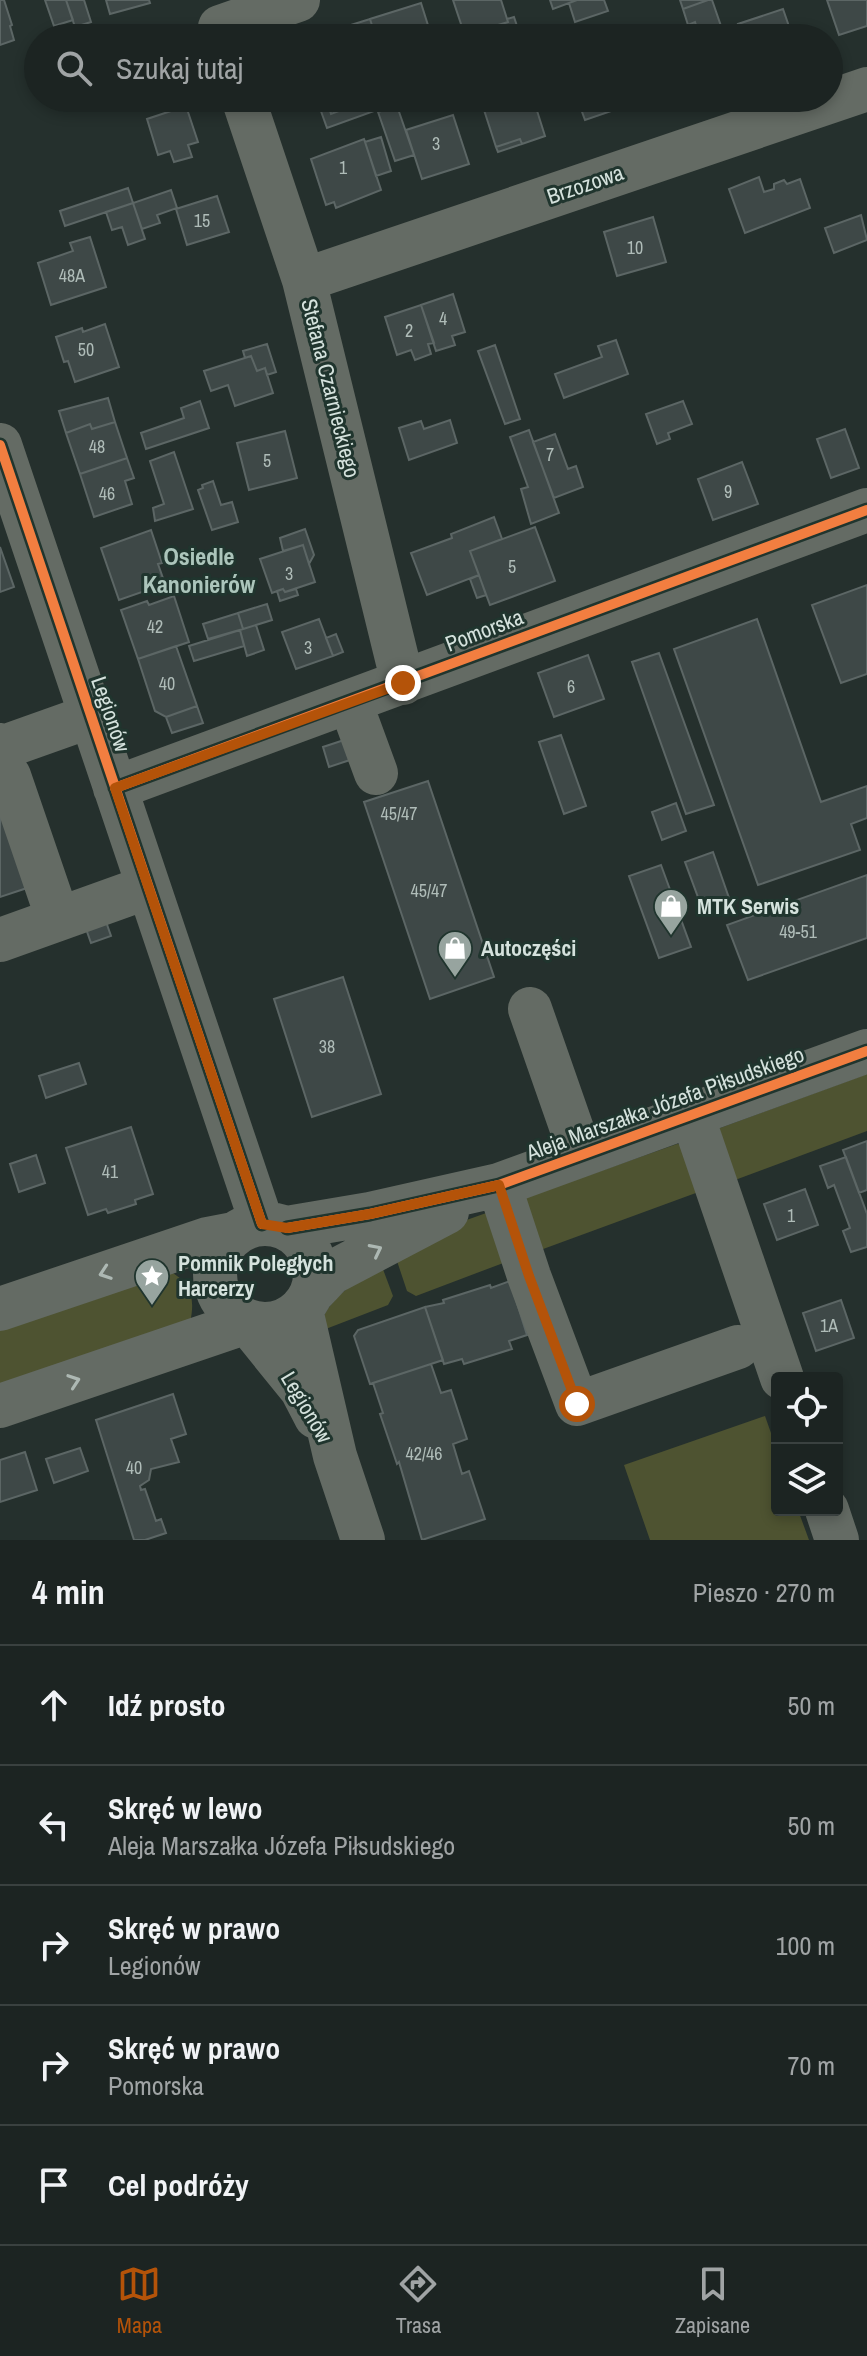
<!DOCTYPE html>
<html lang="pl">
<meta charset="utf-8">
<style>
:root{--surface:#1c2422;--page:#252c2a;--text:#f1f3f6;--muted:#a0a4a5;--line:#3a4140;--accent:#b45309}
body{margin:0;font-family:"Archivo Narrow",sans-serif;background:var(--page);color:var(--text)}
.controls{position:absolute;right:24px;bottom:24px;display:grid;overflow:hidden;border-radius:8px;box-shadow:0 4px 12px #0003}
.controls button{width:72px;height:72px;display:grid;place-items:center;padding:0;border:0;border-bottom:2px solid var(--line);background:var(--surface);color:var(--text);font:40px sans-serif}
.stop{position:absolute;width:24px;height:24px;margin:-18px;border:6px solid #b45309;border-radius:50%;background:#fff}
.stop.end{background:#b45309;border-color:#fff;box-shadow:0 2px 8px #0008}
.list{margin:0;padding:0;list-style:none}
h2{display:flex;justify-content:space-between;align-items:center;height:104px;margin:0;padding:0 32px;font-size:34px}
h2 small{font-size:26px;font-weight:400;color:var(--muted)}
.list li{display:grid;grid-template-columns:52px 1fr auto;gap:24px;align-items:center;box-sizing:border-box;height:120px;padding:0 32px;border-top:2px solid var(--line)}
.list b{display:block;font-size:30px;white-space:nowrap}
.list p{margin:0;font-size:26px;white-space:nowrap;color:var(--muted)}
.list em{font-size:26px;font-style:normal;color:var(--muted)}
.icon{flex:none;width:44px;height:44px;fill:none;stroke:currentColor;stroke-width:2;stroke-linecap:round;stroke-linejoin:round}
.map{position:relative;flex:none;width:867px;height:1540px;overflow:hidden}
.search{position:absolute;background:var(--surface);box-shadow:0 4px 12px #0003;left:24px;right:24px;top:24px;height:88px;display:flex;align-items:center;gap:20px;box-sizing:border-box;padding:0 28px;border-radius:44px;color:var(--muted);font-size:30px}
.sheet{height:704px;background:var(--surface)}
nav{display:flex;justify-content:space-around;align-items:center;box-sizing:border-box;height:112px;border-top:2px solid var(--line);background:var(--surface);font-size:22px;color:var(--muted)}
nav a{display:grid;justify-items:center;gap:4px}
nav .on{color:var(--accent)}
.map>svg:first-child{display:block}
</style>
<div class="map">
<svg width="867" height="1540" viewBox="0 0 867 1540">
<rect width="100%" height="100%" fill="#25302d"/>
<path fill="#4e5331" d="M867,1074v57l-140,52 -13,-49 6,-6z
M677,1144l8,1 19,45 -169,62 -11,-54z
M489,1212l22,48 -95,36 -9,-5 -12,-36 66,-33z
M381,1264l12,32 -5,9 -70,27c7,-33 38,-50 63,-68z
M166,1269c24,13 30,26 24,54l-190,74v-79z
M765,1416l12,34v60h21l11,30h-159l-26,-75z"/>
<path fill="#3e4847" stroke="#5c6665" stroke-width="2" d="M0,0h4l8,25 -2,1 4,14 -14,5z
M45,0h21l7,20 -19,6z
M66,0h18l7,22 -16,5z
M106,0h43l1,3 -40,11z
M453,0h48l7,22 -43,14z
M550,0h27l-24,9z
M577,0h27l4,11 -33,11 -6,-19z
M680,0h28l-25,9z
M708,0h4l10,29 -22,8 -5,-15 -7,3 -5,-16z
M827,0h40v26l-28,9z
M421,3l11,35h-56l-6,-19z
M783,9l10,29h-50l-5,-14z
M514,17l7,21h-34l-2,-9 23,-7 -1,-3z
M370,19l6,19h-21l-4,-13z
M695,22l5,16h-51l39,-13z
M335,32l2,6h-20z
M326,98h30l2,6 -27,10z
M326,98l5,16 27,-10 -2,-6h16l5,12 -50,18 -10,-28z
M520,98h13l12,38 -23,8 -2,-5 -24,8 -12,-37z
M577,98h49l3,7 -44,15z
M666,98h20l-18,6z
M186,106l12,36 -10,3 4,12 -18,5 -4,-11 -12,4 -11,-36z
M397,106l17,49 -19,6 -17,-49z
M453,115l16,49 -47,15 -16,-49z
M381,137l10,34 -15,5 -11,-34z
M364,139l17,51 -45,18 -2,-6 -8,3 -15,-46z
M520,139l2,5 -24,8 -2,-5z
M759,177l5,15 10,-3v-5l10,-4 3,4 13,-5 10,29 -65,25 -16,-44z
M128,188l5,15 -68,23 -5,-15z
M171,190l6,18 -20,7 3,8 -18,6 -9,-26z
M217,196l12,36 -42,13 -11,-36z
M133,203l12,36 -17,6 -6,-18 -10,3 -6,-18z
M861,215l6,25 -33,13 -9,-25z
M653,217l13,45 -49,14 -13,-44z
M90,237l16,50 -55,18 -13,-42 35,-12 -3,-8z
M453,294l12,38 -13,4 3,9 -19,6 -15,-46z
M421,305l13,38 -6,1 3,10 -16,6 -4,-10 -14,5 -12,-38z
M105,324l14,43 -44,15 -7,-21 -4,1 -8,-25 26,-9 1,4z
M616,340l12,34 -64,24 -9,-24 47,-17 -4,-11z
M267,344l9,28 -9,3 -2,-7 -8,3 -6,-15 -6,2 -2,-7z
M495,345l25,74 -15,5 -27,-73z
M251,356l6,15 8,-3 8,25 -38,13 -7,-21 -17,6 -7,-20z
M108,398l7,24 -23,7 -2,-5 -24,9 -7,-22z
M200,401l9,27 -63,21 -5,-16 43,-15 -3,-10z
M683,401l9,23 -24,9 2,6 -13,5 -11,-30z
M450,420l7,23 -48,17 -10,-32 22,-7 3,8z
M115,422l12,36 -47,16 -14,-41 24,-9 2,5z
M845,429l14,39 -28,10 -14,-39z
M529,430l30,83 -28,11 -10,-35 7,-2 -18,-50z
M285,431l12,47 -48,12 -12,-47z
M555,434l13,35 8,-3 7,21 -29,11 -21,-56z
M174,452l19,57 -38,12 -2,-13 11,-4 -14,-43z
M127,458l7,20 -9,3 7,23 -38,13 -14,-43z
M742,462l16,42 -45,16 -15,-41z
M213,481l8,24 11,-3 6,20 -26,8 -14,-40 5,-2 -1,-3z
M494,517l8,22 -32,12 9,24 -52,20 -16,-42 41,-15 -1,-4z
M535,527l20,54 -65,24 -20,-54z
M305,529l9,26 -5,9 -6,-19 -20,6 -3,-13z
M151,530l11,33 -4,1 7,20 -46,16 -18,-52z
M303,545l12,37 -30,10 -2,-3 -11,4 -12,-34z
M0,547l14,40 -14,5z
M479,575l7,20 -9,3 -7,-19z
M867,585v89l-26,9 -29,-78z
M283,589l2,3 11,-3 2,6 -18,6 -3,-10z
M174,596l15,46 -51,17 -17,-49 26,-9 2,4z
M267,604l5,16 -29,9 -5,-16z
M238,613l5,16 -35,10 -5,-15z
M319,619l14,37 -37,13 -14,-37z
M757,619l64,183 46,-16v32l-16,6 9,26 -102,35 -84,-236z
M256,625l8,25 -17,6 -7,-26z
M240,630l4,16 -50,15 -5,-15z
M336,634l7,18 -10,4 -7,-18z
M176,646l21,60 -31,11 -11,-6 -17,-52z
M659,653l55,152 -28,9 -54,-152z
M588,655l16,44 -50,18 -16,-44z
M197,706l6,17 -31,10 -6,-16z
M561,735l25,71 -22,8 -25,-72z
M347,739l6,20 -24,8 -6,-20z
M428,781l66,196 -64,22 -66,-197z
M676,803l10,28 -24,9 -10,-28z
M0,806l27,82 -27,9z
M713,852l16,46 -27,10 -17,-46z
M661,865l30,82 -32,11 -30,-82z
M867,875v63l-119,42 -21,-55z
M104,916l7,20 -20,7 -7,-20z
M343,977l38,117 -69,23 -38,-118z
M79,1063l7,21 -40,14 -7,-22z
M131,1127l22,67 -18,6 1,4 -28,9 -2,-4 -18,6 -22,-67z
M867,1141v49l-8,3 -16,-43z
M36,1155l9,28 -26,9 -9,-28z
M846,1157l21,57v33l-16,5 -8,-21 7,-3 -16,-43 -6,3 -8,-22z
M805,1189l13,36 -41,15 -13,-36z
M510,1281l17,54 -18,6 3,8 -48,15 -2,-5 -18,5 -19,-57 19,-4 -1,-3 47,-15 1,3z
M841,1300l13,38 -38,13 -13,-38z
M425,1307l18,53 -73,24 -16,-48 4,-6z
M431,1364l10,29 10,-3 16,49 -14,5 9,30 7,-3 16,48 -63,21 -23,-78 -2,2 -17,-50 3,-1 -10,-30z
M173,1394l13,40 -15,5 8,23 -28,7 -2,11 -9,6 1,4 4,-1 11,32 5,-2 5,14 -21,7h-11l-38,-120z
M80,1448l8,23 -34,12 -8,-24z
M25,1452l12,38 -37,12v-42z"/>
<g fill="none" stroke-linecap="round" stroke-linejoin="round">
<path stroke="#646b64" stroke-width="44" d="M220,27l78,-27
M243,98l61,182 99,403
M304,280l563,-191
M0,445l262,779
M350,702l26,71
M0,745l1,3 90,-32
M9,776l49,143
M115,788l752,-278
M0,940l148,-53
M530,1009l51,146
M692,1115l90,263
M499,1185l30,91 48,128 161,-57
M215 1274a50 50 0 1 1 100 0a50 50 0 1 1-100 0Z
M287,1228l83,-14 129,-29 368,-134
M312,1293l19,-20 116,-61
M0,1309l207,-70 26,-5
M301,1310l34,146 28,84
M247,1322l55,68 14,27
M0,1406l247,-84
M827,1510l10,30"/>
<g stroke="#20352e" stroke-width="15">
<path id="cycleway" d="M0,445l262,779
M115,788l752,-278
M287,1228l83,-14 129,-29 368,-134"/>
</g>
<use href="#cycleway" stroke="#f27e40" stroke-width="10"/>
</g>
<defs><path id="oneway-chevron" d="M-2-3.5L2.5 0L-2 3.5" fill="none" stroke-width="1.6" stroke-linecap="round" stroke-linejoin="round" transform="scale(2)"/></defs>
<g stroke="#adb8b3">
<use href="#oneway-chevron" transform="translate(376 1250) rotate(-27)"/>
<use href="#oneway-chevron" transform="translate(105 1273) rotate(161)"/>
<use href="#oneway-chevron" transform="translate(74 1381) rotate(-19)"/>
</g>
<g fill="none" stroke-linecap="round" stroke-linejoin="round">
<path stroke="#b45309" stroke-width="10" d="M403,683l-288,105 147,436 25,4 83,-14 129,-29 30,91 48,128"/>
</g>
<defs>
<g id="shop-pin" transform="scale(1.8)"><path d="M0 17L-7.5 6A9.5 9.5 0 1 1 7.5 6Z" fill="#97a49f" stroke="#20352e"/><path d="M-5-2.5h2.3a2.7 3.5 0 0 1 5.4 0H5L5.5 6h-11ZM-1.5-2.5h3a1.5 2.3 0 0 0-3 0Z" fill="#fff"/></g>
<g id="sight-pin" transform="scale(1.8)"><path d="M0 17L-7.5 6A9.5 9.5 0 1 1 7.5 6Z" fill="#97a49f" stroke="#20352e"/><path d="M0-6L1.8-2.2L6-1.7L2.9 1.2L3.7 5.4L0 3.3L-3.7 5.4L-2.9 1.2L-6-1.7L-1.8-2.2Z" fill="#fff"/></g>
</defs>
<g fill-rule="evenodd">
<use href="#shop-pin" x="671" y="906"/>
<use href="#shop-pin" x="455" y="948"/>
<use href="#sight-pin" x="152" y="1276"/>
</g>
<g text-anchor="middle" dominant-baseline="central" stroke-width="6" stroke-linejoin="round" paint-order="stroke">
<g font-size="18" fill="#afbcb8">
<text x="436" y="143">3</text>
<text x="343" y="167">1</text>
<text x="202" y="220">15</text>
<text x="635" y="247">10</text>
<text x="72" y="275">48A</text>
<text x="443" y="318">4</text>
<text x="409" y="330">2</text>
<text x="86" y="349">50</text>
<text x="97" y="446">48</text>
<text x="550" y="454">7</text>
<text x="267" y="460">5</text>
<text x="728" y="491">9</text>
<text x="107" y="493">46</text>
<text x="512" y="566">5</text>
<text x="289" y="573">3</text>
<text x="155" y="626">42</text>
<text x="308" y="647">3</text>
<text x="167" y="683">40</text>
<text x="571" y="686">6</text>
<text x="399" y="813">45/47</text>
<text x="429" y="890">45/47</text>
<text x="798" y="931">49-51</text>
<text x="327" y="1046">38</text>
<text x="110" y="1171">41</text>
<text x="791" y="1215">1</text>
<text x="829" y="1325">1A</text>
<text x="424" y="1453">42/46</text>
<text x="134" y="1467">40</text>
</g>
<g font-size="22" fill="#d5e2dd" stroke="#20352e">
<text transform="translate(585 184) rotate(-19)">Brzozowa</text>
<text transform="translate(331 388) rotate(76)">Stefana Czarnieckiego</text>
<text transform="translate(484 630) rotate(-21)">Pomorska</text>
<text transform="translate(111 714) rotate(71)">Legionów</text>
<text transform="translate(665 1103) rotate(-20)">Aleja Marszałka Józefa Piłsudskiego</text>
<text transform="translate(307 1407) rotate(59)">Legionów</text>
</g>
<g font-size="22" font-weight="bold" fill="#d5e2dd" stroke="#20352e" text-anchor="start">
<text x="697" y="906">MTK Serwis</text>
<text x="481" y="948">Autoczęści</text>
<text x="178" y="1263">Pomnik Poległych<tspan x="178" dy="25">Harcerzy</tspan></text>
</g>
<g font-size="24" font-weight="bold" fill="#acc5bb" stroke="#20352e">
<text x="199" y="556">Osiedle<tspan x="199" dy="28">Kanonierów</tspan></text>
</g>
</g>
</svg>
<div class="controls">
<button><svg class="icon" aria-label="locate" viewBox="0 0 24 24"><circle cx="12" cy="12" r="6"/><path d="M12 2v4M12 18v4M2 12h4M18 12h4"/></svg></button>
<button><svg class="icon" aria-label="layers" viewBox="0 0 24 24"><path d="M12 4l9 5-9 5-9-5zM3 14l9 5 9-5"/></svg></button>
</div>
<div class="stop" style="left:577px;top:1404px"></div>
<div class="stop end" style="left:403px;top:683px"></div>
<div class="search"><svg class="icon" aria-label="search" viewBox="0 0 24 24"><circle cx="10" cy="10" r="6"/><path d="M15 15l6 6"/></svg>Szukaj tutaj</div>
</div>
<section class="sheet">
<h2>4 min<small>Pieszo · 270 m</small></h2>
<ul class="list">
<li><svg class="icon" aria-label="ahead" viewBox="0 0 24 24"><path d="M12 20V5M6 11l6-6 6 6"/></svg><div><b>Idź prosto</b></div><em>50 m</em></li>
<li><svg class="icon" aria-label="left" viewBox="0 0 24 24"><path d="M17 20v-9H6M10 6l-5 5 5 5"/></svg><div><b>Skręć w lewo</b><p>Aleja Marszałka Józefa Piłsudskiego</p></div><em>50 m</em></li>
<li><svg class="icon" aria-label="right" viewBox="0 0 24 24"><path d="M7 20v-9h11M14 6l5 5-5 5"/></svg><div><b>Skręć w prawo</b><p>Legionów</p></div><em>100 m</em></li>
<li><svg class="icon" aria-label="right" viewBox="0 0 24 24"><path d="M7 20v-9h11M14 6l5 5-5 5"/></svg><div><b>Skręć w prawo</b><p>Pomorska</p></div><em>70 m</em></li>
<li><svg class="icon" aria-label="arrive" viewBox="0 0 24 24"><path d="M6 21V4h12l-3 4 3 4H6"/></svg><div><b>Cel podróży</b></div></li>
</ul>
</section>
<nav>
<a class="on"><svg class="icon" aria-label="map" viewBox="0 0 24 24"><path d="M3 6l6-2 6 2 6-2v14l-6 2-6-2-6 2zM9 4v14M15 6v14"/></svg>Mapa</a>
<a><svg class="icon" aria-label="directions" viewBox="0 0 24 24"><path d="M12 3l9 9-9 9-9-9zM9 14v-3h6M13 9l2 2-2 2"/></svg>Trasa</a>
<a><svg class="icon" aria-label="saved" viewBox="0 0 24 24"><path d="M7 4h10v16l-5-4-5 4z"/></svg>Zapisane</a>
</nav>
